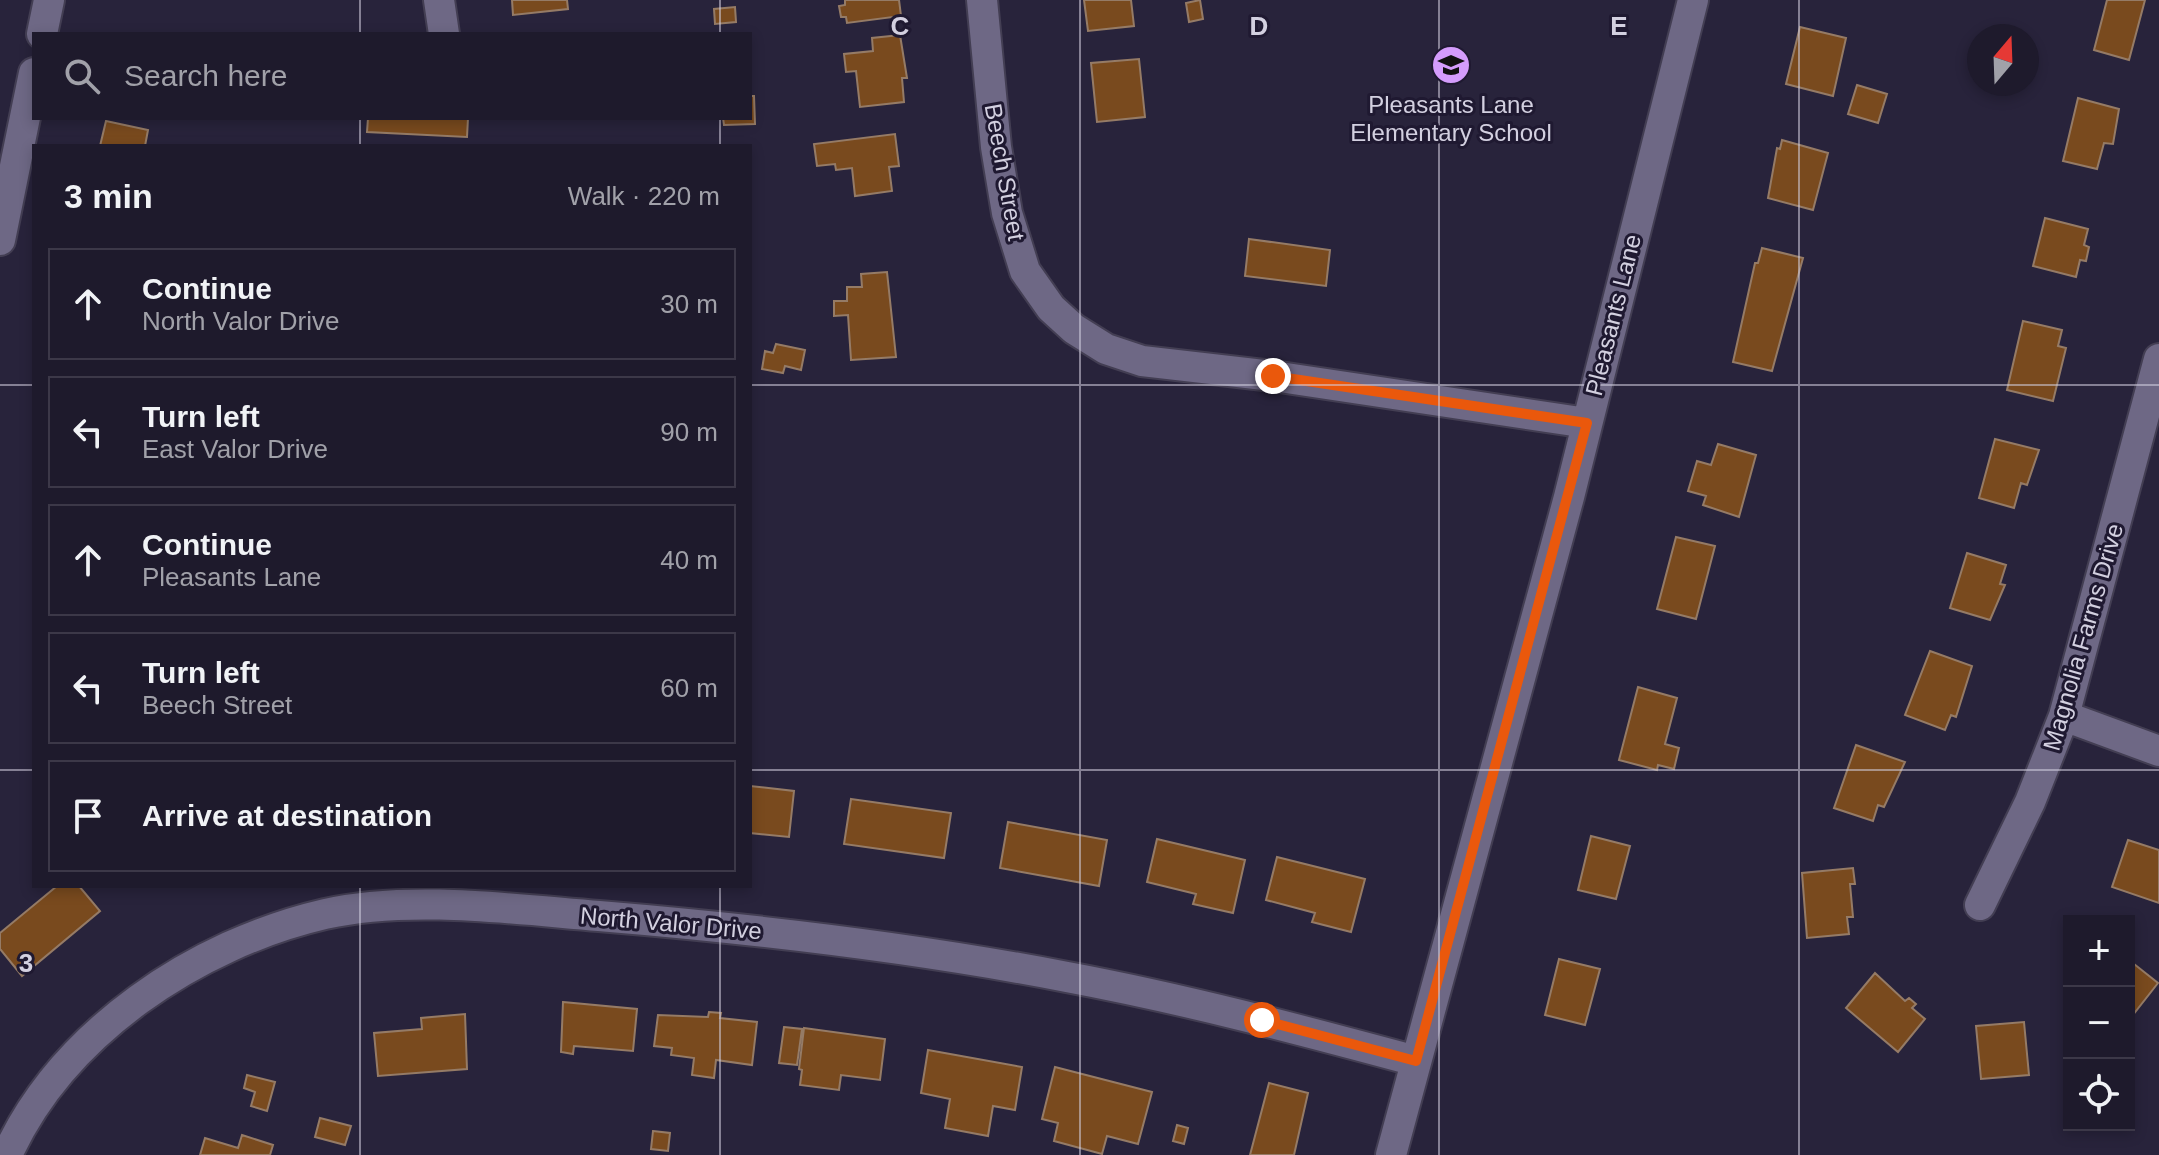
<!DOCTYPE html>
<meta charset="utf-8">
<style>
:root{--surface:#1e1a2c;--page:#262334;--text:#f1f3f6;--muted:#a1a1a9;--line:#3c3848}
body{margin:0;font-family:Helvetica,sans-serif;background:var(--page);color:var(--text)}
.controls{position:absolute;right:24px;bottom:24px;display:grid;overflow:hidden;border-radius:0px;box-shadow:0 4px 12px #0003}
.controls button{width:72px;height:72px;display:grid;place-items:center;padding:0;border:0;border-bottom:2px solid var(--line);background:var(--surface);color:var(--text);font:40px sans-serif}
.compass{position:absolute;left:1967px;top:24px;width:72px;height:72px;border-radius:50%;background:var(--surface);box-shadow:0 4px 12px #0003;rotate:19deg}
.stop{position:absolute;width:24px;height:24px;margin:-18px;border:6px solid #ea580c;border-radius:50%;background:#fff}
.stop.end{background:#ea580c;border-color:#fff;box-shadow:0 2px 8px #0008}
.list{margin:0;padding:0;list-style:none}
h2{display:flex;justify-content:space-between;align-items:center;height:104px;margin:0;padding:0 32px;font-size:34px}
h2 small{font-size:26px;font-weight:400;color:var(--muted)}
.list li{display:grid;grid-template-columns:52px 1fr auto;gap:24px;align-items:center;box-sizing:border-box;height:112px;margin:0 16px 16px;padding:0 16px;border:2px solid var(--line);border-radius:0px}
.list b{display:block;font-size:30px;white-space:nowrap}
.list p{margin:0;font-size:26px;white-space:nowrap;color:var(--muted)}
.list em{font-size:26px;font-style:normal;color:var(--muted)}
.icon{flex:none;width:44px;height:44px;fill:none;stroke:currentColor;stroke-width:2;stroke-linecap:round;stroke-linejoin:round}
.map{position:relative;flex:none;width:2159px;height:1155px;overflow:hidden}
.search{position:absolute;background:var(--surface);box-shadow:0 4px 12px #0003;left:32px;top:32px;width:720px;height:88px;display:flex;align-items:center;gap:20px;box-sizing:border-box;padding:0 28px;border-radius:0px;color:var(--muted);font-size:30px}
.panel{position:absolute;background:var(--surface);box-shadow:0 4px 12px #0003;left:32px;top:144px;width:720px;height:744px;border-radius:0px}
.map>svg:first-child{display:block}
</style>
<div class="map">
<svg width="2159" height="1155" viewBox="0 0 2159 1155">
<rect width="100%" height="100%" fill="#28233b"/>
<path fill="#794a1e" stroke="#957b66" stroke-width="2" d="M512,0h55l1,9 -55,6z
M845,0h54l2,16 -54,7 -1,-6h-5l-2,-11 6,-1z
M1084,0h47l3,26 -46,5z
M1200,0l3,19 -14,3 -3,-19z
M2107,0h38l-16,60 -35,-10z
M735,7l1,15 -21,2 -1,-15z
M1800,27l46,11 -13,58 -47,-12z
M900,35l7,43h-5l2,24 -44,5 -4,-36 -10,1 -2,-18 29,-3 -1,-13z
M1139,59l6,58 -48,5 -6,-59z
M1857,85l30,9 -9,29 -30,-9z
M750,96h4l1,28 -31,1 -1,-7h27z
M2078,98l41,11 -6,35 -9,-1 -7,26 -34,-8z
M368,118h100l-1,19 -100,-5z
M106,121l42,9 -3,16h-45z
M895,134l4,32 -10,1 3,24 -37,5 -3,-28 -16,2 -1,-6 -18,2 -3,-22z
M1782,140l46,13 -15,57 -45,-12 9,-50 3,1z
M2045,218l43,11 -4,16 5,2 -3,14 -6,-1 -4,17 -43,-11z
M1249,239l81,11 -4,36 -81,-10z
M1762,248l41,10 -31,113 -39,-9 22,-99h3z
M887,272l9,85 -45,3 -3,-45 -14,1v-15h13v-14h15l-1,-13z
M2023,321l39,9 -4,16 8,2 -13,53 -46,-11z
M776,344l29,6 -4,20 -16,-4 -2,7 -21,-4 3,-18 8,2z
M1995,439l44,11 -12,35 -6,-2 -7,25 -35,-10z
M1718,444l38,11 -17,62 -36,-12 3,-9 -18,-5 9,-30 14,4z
M1676,537l39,9 -19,73 -39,-10z
M1967,553l39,12 -6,19 5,1 -15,35 -40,-12z
M1930,651l42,15 -16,51 -5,-2 -6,15 -40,-15z
M1638,687l39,11 -12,46 14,4 -5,21 -16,-4 -1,5 -38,-10z
M1856,745l49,17 -21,45 -6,-2 -5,16 -39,-13z
M750,786l44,5 -5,46 -39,-4z
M851,799l100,14 -7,45 -100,-14z
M1008,822l99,18 -8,46 -99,-18z
M1591,836l39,10 -14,53 -38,-9z
M1157,839l88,21 -12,53 -40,-9 3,-10 -49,-12z
M2128,840l31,10v53l-47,-16z
M1277,857l88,22 -14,53 -39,-10 3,-9 -49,-13z
M1853,868l2,16h-5l3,33h-6l2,17 -42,4 -5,-65z
M57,886h22l21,25 -78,65 -22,-27v-16z
M1559,959l41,10 -15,56 -40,-10z
M2129,960l29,23 -29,37z
M1875,973l30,28 4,-3 7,6 -4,4 13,11 -27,33 -52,-44z
M563,1002l74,7 -4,42 -59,-5 -1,8 -12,-2z
M709,1012l12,1 -1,5 37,4 -5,43 -36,-5 -2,18 -22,-3 2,-17 -23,-3 1,-7 -18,-2 4,-31 50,2z
M465,1014l2,55 -89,7 -4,-43 48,-4 -1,-11z
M2024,1022l5,53 -48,4 -5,-53z
M784,1027l18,2 -5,36 -18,-2z
M804,1028l81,11 -5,41 -39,-5 -2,15 -39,-5 2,-15 -3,-1z
M928,1050l94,17 -7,43 -22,-4 -5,30 -43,-8 5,-29 -29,-6z
M1055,1067l97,25 -14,52 -31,-8 -5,18 -48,-13 4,-18 -16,-4z
M247,1075l28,7 -8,29 -16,-5 4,-14 -11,-4z
M1269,1083l39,10 -14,62h-44z
M320,1118l31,8 -6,19 -30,-8z
M1177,1125l11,3 -4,16 -11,-3z
M653,1131l17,2 -2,18 -17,-2z
M242,1135l31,10 -3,10h-70l5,-17 33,10z"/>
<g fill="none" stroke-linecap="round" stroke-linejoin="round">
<g stroke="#433e53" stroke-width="34">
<path id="street" d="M439,0l5,34
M982,0l14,147 11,66 18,58 26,37 23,21 32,20 36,12 131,15 314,47
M42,34l7,-34
M0,240l34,-167
M2064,716l95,35
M1980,905l50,-103 34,-86 95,-357
M7,1155c56,-123 189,-211 318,-241 84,-19 187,-5 274,2 157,13 313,31 468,61 118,22 234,53 349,84
M1391,1155l178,-658 124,-497"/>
</g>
<use href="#street" stroke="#6e6885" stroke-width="30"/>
</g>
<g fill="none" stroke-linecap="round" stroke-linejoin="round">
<path stroke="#ea580c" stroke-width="10" d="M1262,1020l154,41 171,-638 -314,-47"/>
</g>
<path fill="none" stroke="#d3d0e0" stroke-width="2" stroke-opacity="0.55" d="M360,0v34M720,0v34M1080,0v1155M1439,0v1155M1799,0v1155M360,118v28M720,118v28M0,385h34M750,385h1409M0,770h34M750,770h1409M360,886v269M720,886v269"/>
<defs>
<g id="school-disc" transform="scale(2)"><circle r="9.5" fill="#d49cfc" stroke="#1f1931"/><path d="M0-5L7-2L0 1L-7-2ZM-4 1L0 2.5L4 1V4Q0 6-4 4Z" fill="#111"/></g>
</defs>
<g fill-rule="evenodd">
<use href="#school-disc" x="1451" y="65"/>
</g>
<g text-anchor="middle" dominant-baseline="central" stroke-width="6" stroke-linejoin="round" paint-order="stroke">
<g font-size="24" fill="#d3d0e0" stroke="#1f1931">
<text x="1451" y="104">Pleasants Lane<tspan x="1451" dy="28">Elementary School</tspan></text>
</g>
<g font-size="24" fill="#d3d0e0" stroke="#1f1931">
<text transform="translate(1005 172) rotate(80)">Beech Street</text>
<text transform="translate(1613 315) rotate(-76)">Pleasants Lane</text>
<text transform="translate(2083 637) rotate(-74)">Magnolia Farms Drive</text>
<text transform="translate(671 923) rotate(5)">North Valor Drive</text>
</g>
</g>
<g font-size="26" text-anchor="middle" font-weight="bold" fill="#d3d0e0" stroke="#1f1931" stroke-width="6" stroke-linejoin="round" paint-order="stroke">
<text x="900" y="35">C</text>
<text x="1259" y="35">D</text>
<text x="1619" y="35">E</text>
<text x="26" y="972">3</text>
</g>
</svg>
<div class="controls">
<button>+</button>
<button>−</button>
<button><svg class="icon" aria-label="locate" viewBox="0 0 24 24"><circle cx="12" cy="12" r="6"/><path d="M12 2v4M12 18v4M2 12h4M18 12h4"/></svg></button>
</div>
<svg class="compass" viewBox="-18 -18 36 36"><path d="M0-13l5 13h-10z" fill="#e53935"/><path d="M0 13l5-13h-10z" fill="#a1a1a9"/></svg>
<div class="stop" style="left:1262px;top:1020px"></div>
<div class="stop end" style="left:1273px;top:376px"></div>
<div class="search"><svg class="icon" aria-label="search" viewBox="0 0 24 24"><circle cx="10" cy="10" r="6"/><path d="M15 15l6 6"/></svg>Search here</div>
<section class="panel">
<h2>3 min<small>Walk · 220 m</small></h2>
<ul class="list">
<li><svg class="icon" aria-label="ahead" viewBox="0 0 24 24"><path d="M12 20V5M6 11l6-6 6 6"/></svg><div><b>Continue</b><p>North Valor Drive</p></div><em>30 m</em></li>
<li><svg class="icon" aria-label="left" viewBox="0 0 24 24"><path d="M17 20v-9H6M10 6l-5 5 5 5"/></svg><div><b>Turn left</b><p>East Valor Drive</p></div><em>90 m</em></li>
<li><svg class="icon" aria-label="ahead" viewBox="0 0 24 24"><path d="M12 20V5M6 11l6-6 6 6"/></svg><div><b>Continue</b><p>Pleasants Lane</p></div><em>40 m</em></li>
<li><svg class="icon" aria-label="left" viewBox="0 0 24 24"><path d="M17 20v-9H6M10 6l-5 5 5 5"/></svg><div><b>Turn left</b><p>Beech Street</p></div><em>60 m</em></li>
<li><svg class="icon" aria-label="arrive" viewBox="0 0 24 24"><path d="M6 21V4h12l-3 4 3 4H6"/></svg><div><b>Arrive at destination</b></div></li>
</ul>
</section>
</div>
